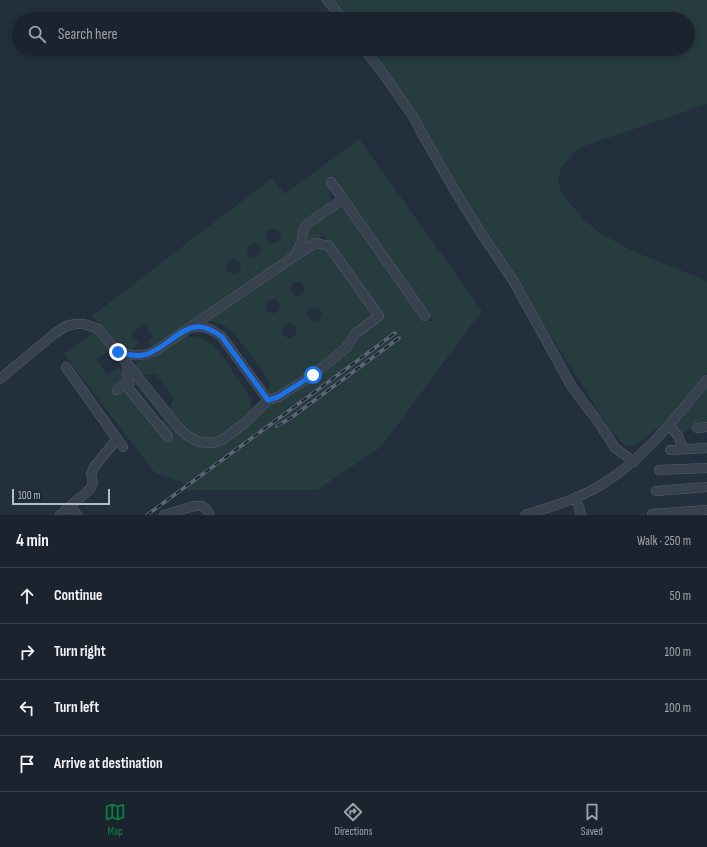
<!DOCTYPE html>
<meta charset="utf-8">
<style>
:root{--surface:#1b232e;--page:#282f3a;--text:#f1f3f6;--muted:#a0a4aa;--line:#39404a;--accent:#0b8043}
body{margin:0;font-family:"Sofia Sans Condensed",sans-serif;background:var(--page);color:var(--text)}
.scale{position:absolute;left:12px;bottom:10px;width:98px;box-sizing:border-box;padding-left:4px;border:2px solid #b4bcc9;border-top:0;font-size:11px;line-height:14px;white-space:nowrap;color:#b4bcc9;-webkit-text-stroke:3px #1d2633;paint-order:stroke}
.stop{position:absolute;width:12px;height:12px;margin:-9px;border:3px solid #1a73e8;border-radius:50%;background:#fff}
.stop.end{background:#1a73e8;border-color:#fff;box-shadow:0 1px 4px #0008}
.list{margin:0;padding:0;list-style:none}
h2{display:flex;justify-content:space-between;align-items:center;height:52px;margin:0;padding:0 16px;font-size:17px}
h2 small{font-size:13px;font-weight:400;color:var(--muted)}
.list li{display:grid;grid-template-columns:26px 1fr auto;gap:12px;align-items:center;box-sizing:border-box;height:56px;padding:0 16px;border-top:1px solid var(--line)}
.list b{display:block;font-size:15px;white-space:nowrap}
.list em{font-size:13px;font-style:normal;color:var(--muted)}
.icon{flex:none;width:22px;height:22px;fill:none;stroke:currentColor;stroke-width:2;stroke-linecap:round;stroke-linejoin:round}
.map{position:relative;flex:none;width:707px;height:515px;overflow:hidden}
.search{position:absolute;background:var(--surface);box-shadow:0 2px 6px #0003;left:12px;right:12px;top:12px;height:44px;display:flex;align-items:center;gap:10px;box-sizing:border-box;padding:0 14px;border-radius:22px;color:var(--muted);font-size:15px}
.sheet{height:276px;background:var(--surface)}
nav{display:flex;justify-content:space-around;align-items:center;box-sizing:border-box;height:56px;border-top:1px solid var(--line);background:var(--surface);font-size:11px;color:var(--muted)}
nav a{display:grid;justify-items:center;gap:2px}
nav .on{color:var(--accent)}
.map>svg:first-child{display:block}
</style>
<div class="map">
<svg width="707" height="515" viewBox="0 0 707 515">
<rect width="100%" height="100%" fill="#242f3e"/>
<path fill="#263c3f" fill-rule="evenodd" d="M331,0h376v104l-5,1 -18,7 -100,34 -10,6 -14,18 -2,12 4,12 23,27 20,15 32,17 70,28v92l-40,48 -30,23 -12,2 -15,-17 -242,-380h320v-30h-342z
M359,139l123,172 -101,136 -64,43h-129l-5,-7 -28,-10 -91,-119 32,-23 15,18 -15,11 12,15 10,-8 8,9v10l32,37 5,-4 -27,-34 -5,3v-13l45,53 31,18 124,-83 28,-23 -3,-3 26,-20 -59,-82 -12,9 -7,-4 4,-13 35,-25 86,120 4,-2 -101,-139 -3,1 2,23 -33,23 2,7 -7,20 -98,67 -7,1 -34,25 -6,-7 5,-4 -9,-13 -13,9 8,11 -10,8 -12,-7 -25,-29 180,-138 13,16zM272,229l6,1 3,4 -1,6 -5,3c-10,0 -13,-11 -3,-14zM255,243c5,2 7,5 6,10l-4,4 -5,1 -4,-3 -1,-5 2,-5zM233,259l5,2c9,11 -7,19 -12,6l2,-5z
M313,246l15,3 43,60v11l-28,28 -32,25 -36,22 -6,-1v-9l-4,-11 -33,-43c-9,-7 -18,-10 -29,-11zM295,282h6l3,4c2,7 -3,11 -10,10l-3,-4c-1,-5 0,-8 4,-10zM272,299l5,1 3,5 -1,5c-5,5 -11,4 -14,-2l1,-6zM314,307c5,0 7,2 8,7l-2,5c-6,4 -11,2 -13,-5l2,-5zM289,323c5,1 7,3 8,8l-2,4c-5,5 -11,3 -13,-4l2,-5z
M188,336l9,2 7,2 10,5 33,47 4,9v6l-2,6 -6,8 -29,19 -23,-4 -20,-24v-9l3,-5 -19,-24c-11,1 -13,2 -21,-8l8,-8 36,-21z
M707,389v36l-13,1 -13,9 -7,-8z"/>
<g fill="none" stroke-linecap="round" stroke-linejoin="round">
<g stroke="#565f6c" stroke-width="10">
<path id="minor" d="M327,0l16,19
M364,49l21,27 29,42 11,21 30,52 24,39 35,52 58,105 27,36 16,25 19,14
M331,182l12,17
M295,256l7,-16 1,-9 3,-6 37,-26 82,117
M191,328c12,-4 22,2 31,9l46,63
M127,363l2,26 39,48
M0,379l54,-45 12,-8 9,-2h9l14,5 20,23 60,75 10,9 11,6 13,1 10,-3 23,-17 23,-23 10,-3 35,-22 33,-27 10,-15 23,-17 -50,-70 -14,-3 -20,13 -140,95c-14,6 -22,5 -37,1
M117,390l11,-9
M669,425l9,11 5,13
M697,428l10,-1
M117,439l6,8
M670,450l37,-2
M659,470l48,-2
M656,491l51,-4
M576,497l5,18
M71,506l6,9
M652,514l55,-4
M60,515l30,-26 3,-6 -2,-9 3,-7 23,-28 -51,-72
M164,515l30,-9h8l4,3 4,6
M525,515c26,-8 53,-16 76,-30 43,-26 74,-67 106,-105"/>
</g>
<use href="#minor" stroke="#38414e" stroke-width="9"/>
<g stroke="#5a6575" stroke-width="3.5">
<path id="rail" d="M277,426l15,-9 107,-79
M147,515l248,-182"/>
</g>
<use href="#rail" stroke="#1d2633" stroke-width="2" stroke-dasharray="6" stroke-linecap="butt"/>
</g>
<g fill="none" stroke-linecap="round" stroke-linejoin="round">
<path stroke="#1a73e8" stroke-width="5" d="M118,352c8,2 16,5 25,3 7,-1 13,-5 19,-9 23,-16 34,-29 60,-9l46,63 10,-3 35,-22"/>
</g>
</svg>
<div class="scale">100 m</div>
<div class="stop" style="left:313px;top:375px"></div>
<div class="stop end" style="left:118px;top:352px"></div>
<div class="search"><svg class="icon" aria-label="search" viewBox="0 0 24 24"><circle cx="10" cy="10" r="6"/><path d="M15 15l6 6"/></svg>Search here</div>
</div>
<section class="sheet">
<h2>4 min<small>Walk · 250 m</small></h2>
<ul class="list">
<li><svg class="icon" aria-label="ahead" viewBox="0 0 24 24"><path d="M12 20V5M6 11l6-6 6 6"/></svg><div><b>Continue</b></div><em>50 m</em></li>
<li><svg class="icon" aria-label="right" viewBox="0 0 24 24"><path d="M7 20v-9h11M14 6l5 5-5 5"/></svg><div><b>Turn right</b></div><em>100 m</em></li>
<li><svg class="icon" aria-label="left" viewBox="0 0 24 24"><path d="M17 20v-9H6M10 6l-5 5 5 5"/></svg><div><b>Turn left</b></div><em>100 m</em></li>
<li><svg class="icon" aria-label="arrive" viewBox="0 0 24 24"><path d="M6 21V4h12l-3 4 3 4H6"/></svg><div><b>Arrive at destination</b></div></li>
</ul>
</section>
<nav>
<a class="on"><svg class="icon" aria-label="map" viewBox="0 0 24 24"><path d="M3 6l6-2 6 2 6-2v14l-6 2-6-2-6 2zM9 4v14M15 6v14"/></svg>Map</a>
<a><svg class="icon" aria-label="directions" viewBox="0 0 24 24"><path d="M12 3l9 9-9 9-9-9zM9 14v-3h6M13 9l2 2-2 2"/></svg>Directions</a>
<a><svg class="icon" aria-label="saved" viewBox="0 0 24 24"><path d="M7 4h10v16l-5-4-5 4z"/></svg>Saved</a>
</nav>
